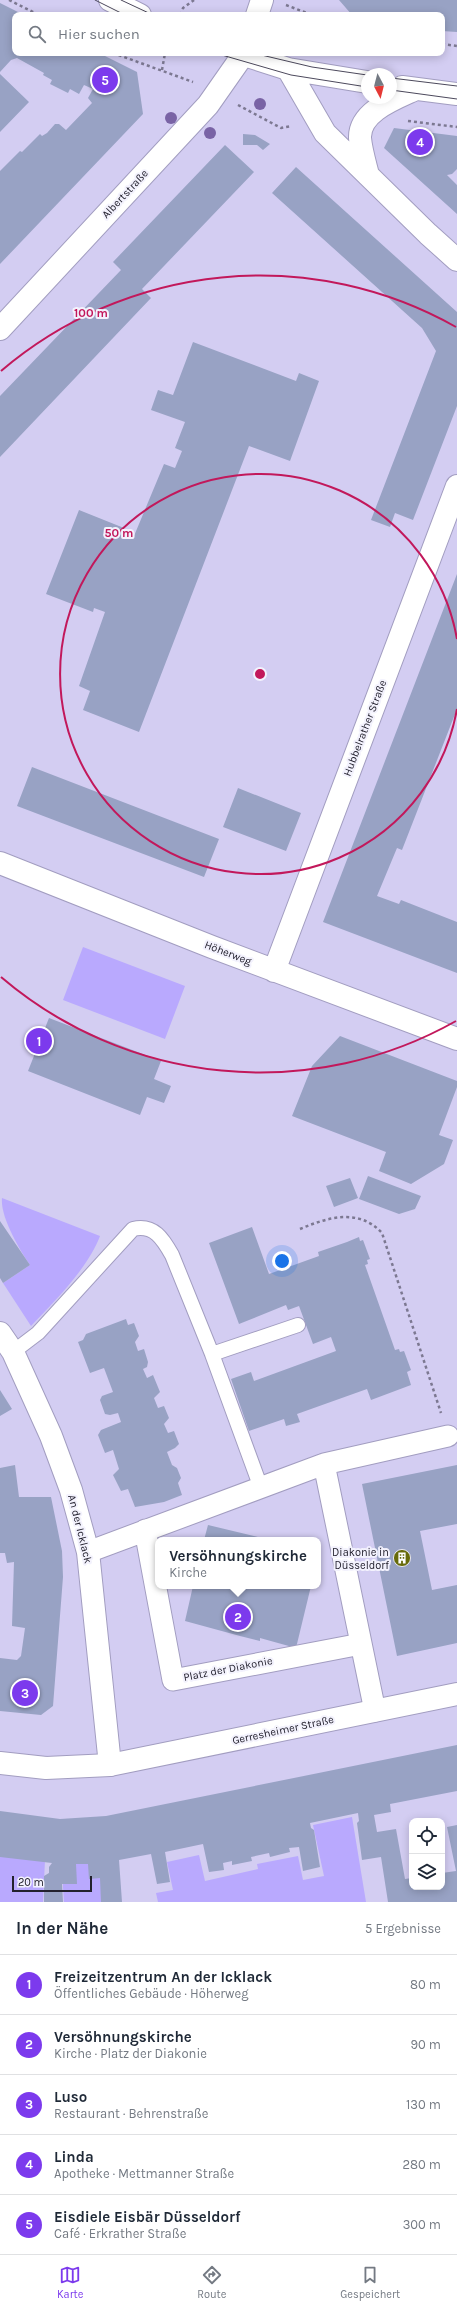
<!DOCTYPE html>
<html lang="de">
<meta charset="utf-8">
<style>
:root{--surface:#fff;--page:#f2f2f3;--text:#1f2937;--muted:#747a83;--line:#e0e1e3;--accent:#7c3aed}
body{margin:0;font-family:Karla,sans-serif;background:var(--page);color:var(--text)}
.controls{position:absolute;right:12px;bottom:12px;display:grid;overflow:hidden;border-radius:8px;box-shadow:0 2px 10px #0003}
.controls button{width:36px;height:36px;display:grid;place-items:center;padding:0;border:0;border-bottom:1px solid var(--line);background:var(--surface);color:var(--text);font:20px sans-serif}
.compass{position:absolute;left:361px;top:68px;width:36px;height:36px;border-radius:50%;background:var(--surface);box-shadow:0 2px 10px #0003;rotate:173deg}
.scale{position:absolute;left:12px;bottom:10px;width:80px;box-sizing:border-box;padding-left:4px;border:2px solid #23212e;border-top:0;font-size:11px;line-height:14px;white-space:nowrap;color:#23212e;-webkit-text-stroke:3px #f3f2fd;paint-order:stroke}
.you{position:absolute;left:282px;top:1261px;width:14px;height:14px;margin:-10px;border:3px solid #fff;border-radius:50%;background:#1a73e8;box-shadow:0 0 0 6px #1a73e833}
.badge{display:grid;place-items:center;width:26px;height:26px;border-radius:50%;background:var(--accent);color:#fff;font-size:13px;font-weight:700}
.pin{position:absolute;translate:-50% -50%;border:2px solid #fff;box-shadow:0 1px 4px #0006}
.popup{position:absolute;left:155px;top:1537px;width:166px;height:52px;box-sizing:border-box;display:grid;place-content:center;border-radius:8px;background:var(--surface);filter:drop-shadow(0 1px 3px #0005);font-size:13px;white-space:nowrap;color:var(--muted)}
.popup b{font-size:15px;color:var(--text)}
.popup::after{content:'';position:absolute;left:50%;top:100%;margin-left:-8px;border:8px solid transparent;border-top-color:var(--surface)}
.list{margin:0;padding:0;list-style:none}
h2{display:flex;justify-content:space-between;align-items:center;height:52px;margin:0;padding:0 16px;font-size:17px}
h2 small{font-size:13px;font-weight:400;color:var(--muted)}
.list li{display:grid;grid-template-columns:26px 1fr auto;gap:12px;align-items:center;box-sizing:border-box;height:60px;padding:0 16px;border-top:1px solid var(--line)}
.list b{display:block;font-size:15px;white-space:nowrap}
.list p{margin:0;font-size:13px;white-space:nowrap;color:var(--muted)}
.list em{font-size:13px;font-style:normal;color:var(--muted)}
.icon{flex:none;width:22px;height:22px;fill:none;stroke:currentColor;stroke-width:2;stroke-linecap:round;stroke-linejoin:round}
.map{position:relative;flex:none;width:457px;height:1902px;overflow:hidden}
.search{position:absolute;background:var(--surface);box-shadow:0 2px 10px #0003;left:12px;right:12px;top:12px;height:44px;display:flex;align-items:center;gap:10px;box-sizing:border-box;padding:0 14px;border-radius:8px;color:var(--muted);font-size:15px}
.sheet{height:352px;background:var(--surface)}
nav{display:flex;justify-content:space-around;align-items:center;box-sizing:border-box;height:56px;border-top:1px solid var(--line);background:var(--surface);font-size:11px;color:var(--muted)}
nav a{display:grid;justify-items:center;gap:2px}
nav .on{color:var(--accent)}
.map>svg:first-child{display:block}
</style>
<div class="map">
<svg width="457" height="1902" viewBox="0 0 457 1902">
<rect width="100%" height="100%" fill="#d3cdf2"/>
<path fill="#b9a9fe" d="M83,947l102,39 -20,53 -102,-39z
M2,1198l98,38c-12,32 -45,65 -69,90l-28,-43 27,-18c-10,-15 -30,-48 -28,-67z
M352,1817l14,85h-208l-2,-9 17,-3 -6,-28 32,-7 6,26 53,-12 -1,-5 41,-8 5,24 21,-4 -11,-51z
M0,1854l45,6 -2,42h-43z
M61,1858l41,4v40h-38z"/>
<path fill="#98a2c4" d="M339,0h118v32l-15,-1v-16h-90z
M0,3l24,12h-9v38h84l38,19 6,42 -143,150v-93l20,-20 2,1 18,-18 2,2 5,-3 8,-9h4l7,6 26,-27 -4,-5 5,-9 -9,-4 -5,9 -9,-5 -2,4 -18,-9 2,-4 -9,-5 1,-2 -27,-15 -6,2 -11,12z
M0,74l29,28 -29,30z
M394,128l63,8v33l-5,5 -5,1 10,10v29l-73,-66z
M243,134l12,1 15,9 -7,6 -6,-5h-14z
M225,145l29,27 -112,117 9,9 -151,159v-61l121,-126 -8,-8z
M296,167l161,145v94l-44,114 -18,-7 -5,14 -19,-7 65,-169 -14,-23 -150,-135z
M193,342l103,39 3,-8 20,8 -29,80 -41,-15 -110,286 -56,-22 7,-19 -11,-5 26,-74 -11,-4 -1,4 -47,-18 33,-84 45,18 -1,4 11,4 30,-72 11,4 7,-17 -7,-3 10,-26 -34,-12 7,-20 15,5z
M457,574v135l-55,141 -5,-2 -20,48 22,8 2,-4 56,22v51l-134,-51z
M32,767l187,72 -15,38 -187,-71z
M238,788l63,25 -15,38 -63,-24z
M49,1018l112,43 -7,18 17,7 -7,17 -17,-6 -7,18 -112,-44z
M340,1036l117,45v6l-18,48 14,5 -9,24 -33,20 -32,-13 7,-19 -94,-36 20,-50z
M368,1176l53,20 -6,13 -16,5 -40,-15z
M350,1178l8,20 -24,9 -8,-21z
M0,1221l30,44 -27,18 -3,-5z
M252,1227l17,47 50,-18 -1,-4 29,-10 12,-5 1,4 3,-1 7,19 -3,1 1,4 -3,1 30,85 4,-1 1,3 4,-1 7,19 -4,2 4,13 -40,15 -4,-11 -70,25 3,8 -14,4 -2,-7 -35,12 -18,-52 20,-7 3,9 82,-30 -5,-14 -18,7 -14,-38 -11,4 -2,-5 -47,19 -30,-81z
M126,1319l2,6 6,-2 5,13 -4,6 3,9 6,-2 4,13 -1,5 -4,2 4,9 6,-3 7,17 -6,6 4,10 6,-2 5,12 -5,6 4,9 6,-2 5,13 -4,4 -8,4 5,13 5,3 4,10 -3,5 4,12 -18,7 -29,5 -7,-18 -7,2 -8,-16 6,-6 -6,-19 -8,3 -7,-18 3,-5 20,-8 -3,-9 -8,2 -5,-1 -5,-14 2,-4 11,-4 -9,-24 -14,5 -12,-31 5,-2 3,-6z
M0,1390l12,19 -12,7z
M15,1465l4,32h32l11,54 1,26 -10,129 -12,9 -41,-4v-53l17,2 4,-4 4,-28 -13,-2 2,-64 -7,1 -2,-10h-5v-85z
M457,1465v59l-37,7 12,59 25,-5v58l-60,13 -35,-172z
M208,1525l58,14v1h-62z
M193,1586h118l-15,62 -36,-10v3l-20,-5 -55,-15z
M457,1745v46l-67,13 1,8 -17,3 3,17 19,-3 9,50 7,-1v9h30v-14l14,-2 -9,-44 10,-2v77h-69l-7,-45 -19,3 -5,-37 2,-2 -1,-8 -48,10 1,5 3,2 6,37 -17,4 -4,-24 -10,1 1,4 -20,5 -1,-4 -18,4 1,4 -20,4v-4l-9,2 1,7 -15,2 -6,-28 -38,8 5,30 -13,2 -6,-30 -32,6 3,42h-21l-1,-24 -11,1 -1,-15h-12l1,20h-15l1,18h-19v-26l5,-3v-6l3,-4 -52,-6v-46l60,8 46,-3z"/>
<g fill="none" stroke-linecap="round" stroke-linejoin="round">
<g stroke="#a29dc0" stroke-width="16">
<path id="service" d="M13,1352l25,-19 95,-104c21,-5 30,10 39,26l40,99 49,134
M212,1354l86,-29"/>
</g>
<g stroke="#a29dc0" stroke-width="23">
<path id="pedestrian" d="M324,1464l124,-28
M145,1530l28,150 188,-36
M88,1552l236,-88 51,247"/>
</g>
<g stroke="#a29dc0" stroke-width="24">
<path id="minor" d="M0,329l208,-224 35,-50
M0,863l212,84 245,92
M274,971l183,-485
M0,1333l13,19 38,84 20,54 17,62 22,213"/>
</g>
<g stroke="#a29dc0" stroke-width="24">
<path id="tertiary" d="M110,0l30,15
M257,15l5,-15
M238,53l50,16 79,13
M288,69l37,64 103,101 29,26
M402,87l55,7
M368,175c-3,-12 -7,-25 -8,-37 -1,-27 37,-40 56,-49
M0,1763l46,5 64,-3 347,-71"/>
</g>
<path stroke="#7c7891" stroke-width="2.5" stroke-dasharray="3 3" stroke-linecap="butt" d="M9,0l30,15
M286,5l26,10
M181,15l2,-7 11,-8
M442,44l15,2
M113,53l80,29
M162,70l3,-17
M238,105l43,23 11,-2
M408,121l49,6
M300,1229c28,-12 59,-21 82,4l59,180"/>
<use href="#service" stroke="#fff" stroke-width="14"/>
<use href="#pedestrian" stroke="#fff" stroke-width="21"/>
<use href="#minor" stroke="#fff" stroke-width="22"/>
<use href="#tertiary" stroke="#fff" stroke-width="22"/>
<path stroke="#4c495c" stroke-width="1" d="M95,0l30,15
M121,0l32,15
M215,53l76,22 76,12
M253,53l59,14 55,8
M391,78l66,8
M391,90l66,9"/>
</g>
<g fill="#7963a5">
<circle cx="260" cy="104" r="6"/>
<circle cx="171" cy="118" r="6"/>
<circle cx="210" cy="133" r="6"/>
</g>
<g fill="none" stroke="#c2185b" stroke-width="2">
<path d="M457 709A200 200 0 1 1 457 639"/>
<path d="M456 1021A399 399 0 0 1 1 977M1 371A399 399 0 0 1 456 327"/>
</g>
<defs>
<g id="building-disc" transform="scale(0.9)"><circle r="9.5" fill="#666a0a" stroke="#f3f2fd"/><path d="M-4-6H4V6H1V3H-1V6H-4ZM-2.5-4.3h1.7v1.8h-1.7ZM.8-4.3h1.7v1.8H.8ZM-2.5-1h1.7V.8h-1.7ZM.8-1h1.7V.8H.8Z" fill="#fff"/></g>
</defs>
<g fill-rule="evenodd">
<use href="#building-disc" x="402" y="1558"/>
</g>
<g text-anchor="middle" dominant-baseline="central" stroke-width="4" stroke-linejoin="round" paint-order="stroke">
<g font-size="11" fill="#23212e" stroke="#f3f2fd">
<text transform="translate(125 194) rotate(-47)">Albertstraße</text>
<text transform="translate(365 728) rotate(-69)">Hubbelrather Straße</text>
<text transform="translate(228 953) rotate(21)">Höherweg</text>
<text transform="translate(80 1529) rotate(76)">An der Icklack</text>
<text transform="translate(228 1669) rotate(-11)">Platz der Diakonie</text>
<text transform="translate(283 1730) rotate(-12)">Gerresheimer Straße</text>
</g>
<g font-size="11" fill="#23212e" stroke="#f3f2fd" text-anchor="end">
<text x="389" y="1552">Diakonie in<tspan x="389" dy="13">Düsseldorf</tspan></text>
</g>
</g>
<circle cx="260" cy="674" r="6" fill="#c2185b" stroke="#f3f2fd" stroke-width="2"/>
<g font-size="12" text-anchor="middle" font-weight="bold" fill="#c2185b" stroke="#f3f2fd" stroke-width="4" stroke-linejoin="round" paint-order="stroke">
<text x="91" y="317">100 m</text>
<text x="119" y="537">50 m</text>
</g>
</svg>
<div class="controls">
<button><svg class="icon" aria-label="locate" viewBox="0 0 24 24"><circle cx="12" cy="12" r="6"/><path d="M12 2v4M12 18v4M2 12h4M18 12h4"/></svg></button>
<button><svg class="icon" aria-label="layers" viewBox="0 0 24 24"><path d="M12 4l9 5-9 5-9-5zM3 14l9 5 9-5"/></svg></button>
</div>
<svg class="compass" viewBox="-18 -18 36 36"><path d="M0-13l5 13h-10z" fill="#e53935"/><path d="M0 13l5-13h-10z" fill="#747a83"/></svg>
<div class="scale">20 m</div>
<div class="you"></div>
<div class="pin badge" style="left:39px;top:1041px">1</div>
<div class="pin badge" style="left:238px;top:1617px">2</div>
<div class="popup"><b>Versöhnungskirche</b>Kirche</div>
<div class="pin badge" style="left:25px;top:1693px">3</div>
<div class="pin badge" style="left:420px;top:142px">4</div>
<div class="pin badge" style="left:105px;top:80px">5</div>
<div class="search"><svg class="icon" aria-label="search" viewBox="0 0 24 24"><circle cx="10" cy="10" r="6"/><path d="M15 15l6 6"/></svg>Hier suchen</div>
</div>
<section class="sheet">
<h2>In der Nähe<small>5 Ergebnisse</small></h2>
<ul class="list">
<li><span class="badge">1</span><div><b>Freizeitzentrum An der Icklack</b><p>Öffentliches Gebäude · Höherweg</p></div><em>80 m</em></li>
<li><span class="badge">2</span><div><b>Versöhnungskirche</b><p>Kirche · Platz der Diakonie</p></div><em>90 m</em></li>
<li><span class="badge">3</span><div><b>Luso</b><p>Restaurant · Behrenstraße</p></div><em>130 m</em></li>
<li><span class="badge">4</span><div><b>Linda</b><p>Apotheke · Mettmanner Straße</p></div><em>280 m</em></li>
<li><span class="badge">5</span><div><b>Eisdiele Eisbär Düsseldorf</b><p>Café · Erkrather Straße</p></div><em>300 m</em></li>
</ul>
</section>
<nav>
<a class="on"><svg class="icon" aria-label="map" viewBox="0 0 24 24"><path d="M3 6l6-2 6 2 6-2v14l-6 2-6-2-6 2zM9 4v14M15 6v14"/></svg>Karte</a>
<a><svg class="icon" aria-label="directions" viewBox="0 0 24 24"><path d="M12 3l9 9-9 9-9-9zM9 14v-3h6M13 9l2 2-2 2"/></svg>Route</a>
<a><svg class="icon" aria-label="saved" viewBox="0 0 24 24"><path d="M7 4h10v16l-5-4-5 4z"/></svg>Gespeichert</a>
</nav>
